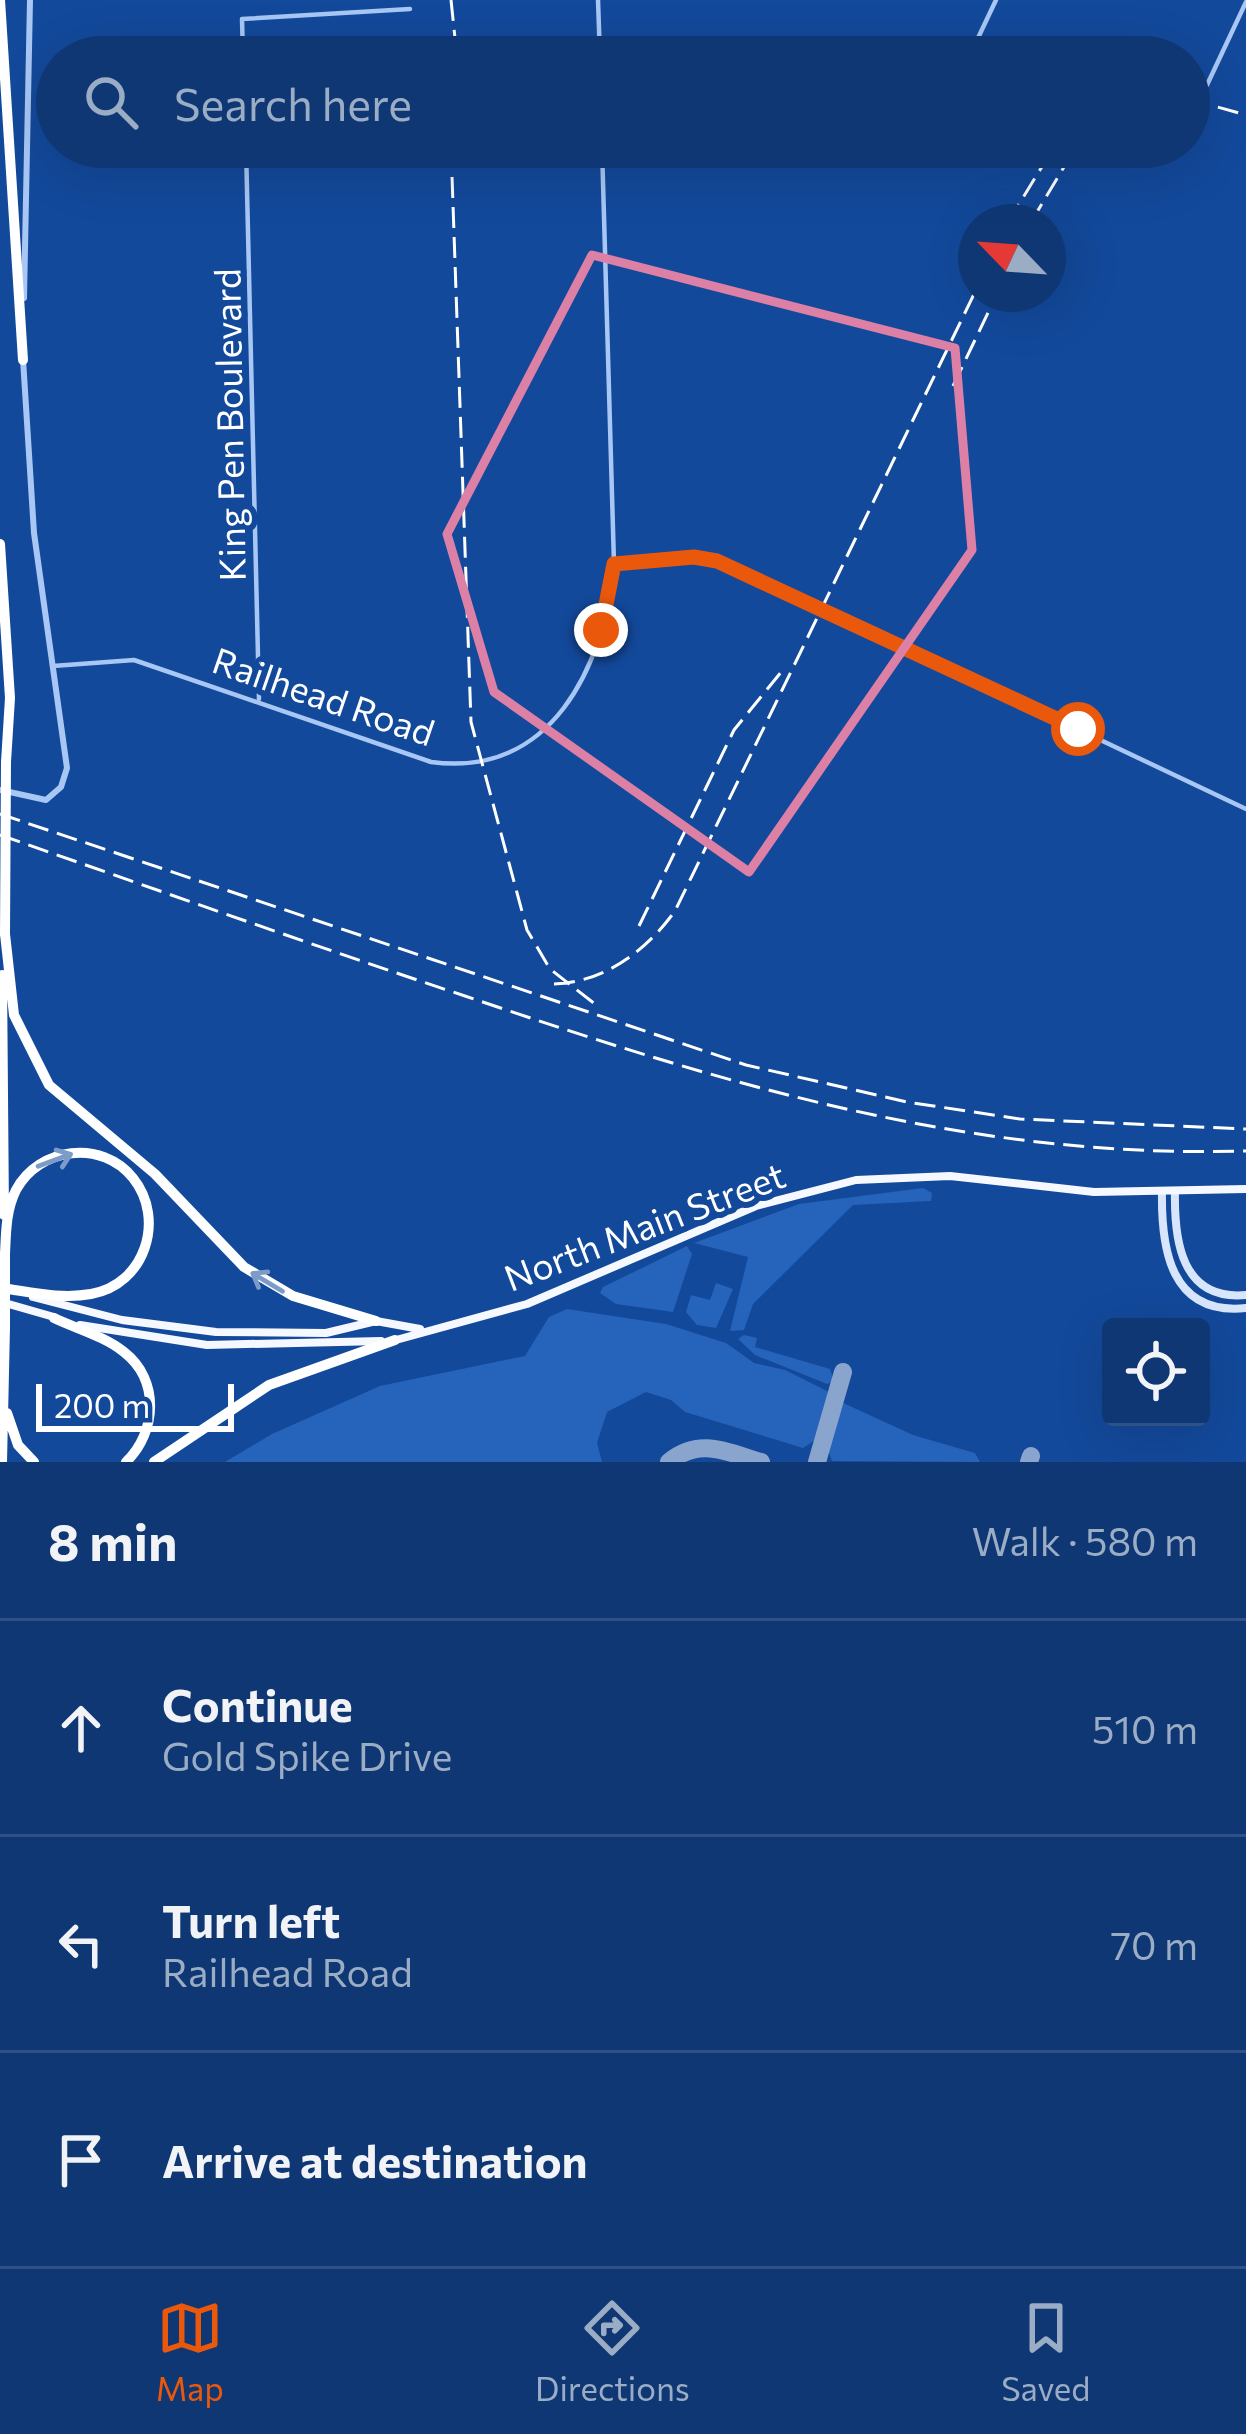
<!DOCTYPE html>
<meta charset="utf-8">
<style>
:root{--surface:#0e3774;--page:#1c427c;--text:#f1f3f6;--muted:#9bacc5;--line:#2e5186;--accent:#ea580c}
body{margin:0;font-family:Commissioner,sans-serif;background:var(--page);color:var(--text)}
.controls{position:absolute;right:36px;bottom:36px;display:grid;overflow:hidden;border-radius:12px;box-shadow:0 12px 48px #0002}
.controls button{width:108px;height:108px;display:grid;place-items:center;padding:0;border:0;border-bottom:3px solid var(--line);background:var(--surface);color:var(--text);font:60px sans-serif}
.compass{position:absolute;left:958px;top:204px;width:108px;height:108px;border-radius:50%;background:var(--surface);box-shadow:0 12px 48px #0002;rotate:295deg}
.scale{position:absolute;left:36px;bottom:30px;width:198px;box-sizing:border-box;padding-left:12px;border:6px solid #fff;border-top:0;font-size:33px;line-height:42px;white-space:nowrap;color:#fff;-webkit-text-stroke:9px #13499b;paint-order:stroke}
.stop{position:absolute;width:36px;height:36px;margin:-27px;border:9px solid #ea580c;border-radius:50%;background:#fff}
.stop.end{background:#ea580c;border-color:#fff;box-shadow:0 3px 12px #0008}
.list{margin:0;padding:0;list-style:none}
h2{display:flex;justify-content:space-between;align-items:center;height:156px;margin:0;padding:0 48px;font-size:51px}
h2 small{font-size:39px;font-weight:400;color:var(--muted)}
.list li{display:grid;grid-template-columns:78px 1fr auto;gap:36px;align-items:center;box-sizing:border-box;height:216px;padding:0 48px;border-top:3px solid var(--line)}
.list b{display:block;font-size:45px;white-space:nowrap}
.list p{margin:0;font-size:39px;white-space:nowrap;color:var(--muted)}
.list em{font-size:39px;font-style:normal;color:var(--muted)}
.icon{flex:none;width:66px;height:66px;fill:none;stroke:currentColor;stroke-width:2;stroke-linecap:round;stroke-linejoin:round}
.map{position:relative;flex:none;width:1246px;height:1462px;overflow:hidden}
.search{position:absolute;background:var(--surface);box-shadow:0 12px 48px #0002;left:36px;right:36px;top:36px;height:132px;display:flex;align-items:center;gap:30px;box-sizing:border-box;padding:0 42px;border-radius:66px;color:var(--muted);font-size:45px}
.sheet{height:804px;background:var(--surface)}
nav{display:flex;justify-content:space-around;align-items:center;box-sizing:border-box;height:168px;border-top:3px solid var(--line);background:var(--surface);font-size:33px;color:var(--muted)}
nav a{display:grid;justify-items:center;gap:6px}
nav .on{color:var(--accent)}
.map>svg:first-child{display:block}
</style>
<div class="map">
<svg width="1246" height="1462" viewBox="0 0 1246 1462">
<rect width="100%" height="100%" fill="#13499b"/>
<path fill="#2663ba" d="M923,1188l9,5 -1,8 -78,4 -100,99 -9,26 -14,1 18,-74 -54,-14 105,-39z
M687,1246l5,8 -19,58 -57,-8 -16,-11 3,-6z
M716,1283l17,6 -17,39 -19,-3 -11,-13 5,-17 19,5z
M567,1309l99,15 60,19 28,20 31,7 46,23 -14,46 -14,9 -118,-36 -14,-12 -25,-8 -39,20 -10,31 5,19h-377l47,-28 108,-48 145,-30 24,-39z
M744,1335l13,3 -2,9 75,22 4,12 -7,3 -72,-29 -17,-16z
M839,1401l74,34 62,18 5,9 -148,-1 -6,-17z"/>
<g fill="none" stroke-linecap="round" stroke-linejoin="round">
<path stroke="#89a4cd" stroke-width="18" d="M669,1462c30,-25 58,-10 92,0
M817,1462l26,-90
M1029,1462l2,-6"/>
<path stroke="#a8c7f4" stroke-width="4.5" d="M598,0l2,57
M243,57l-1,-38 168,-10
M969,57l27,-57
M1207,85l39,-83
M246,147l13,552
M918,163l8,-16
M614,564l80,-7 48,13 504,239
M53,666l81,-6 297,102c120,16 173,-94 183,-198l-12,-417"/>
<path stroke="#a8c7f4" stroke-width="6" d="M24,298l6,-298
M0,790l46,10 15,-13 6,-19 -33,-235 -11,-174"/>
<path stroke="#d8e6fd" stroke-width="8" d="M1162,1191c-1,57 8,125 84,117
M1175,1191c-1,49 6,110 71,104"/>
<path stroke="#f5f8ff" stroke-width="8" d="M33,1297l89,23 94,12 110,1 50,-12 44,8
M5,1303l49,14
M80,1325l127,20 174,-4
M396,1340l131,-36 229,-98 100,-26 94,-4 144,16 152,-3"/>
<path stroke="#fff" stroke-width="10" d="M0,0l23,360
M0,544l10,154 -4,64
M5,934l9,81 35,70 106,89 89,93 49,29 83,25
M2,975l2,240
M5,1254c1,-22 1,-44 11,-64 23,-43 86,-51 117,-12 33,41 12,107 -42,116 -28,5 -56,-1 -83,-5
M54,1318c23,11 50,18 70,34 36,28 33,80 2,110
M7,1413l11,32 16,17
M2,1462l3,-135
M154,1462l115,-77 126,-45"/>
<path stroke="#fff" stroke-width="3" stroke-dasharray="21 9" stroke-linecap="butt" d="M451,0l6,57
M1189,99l57,16
M451,147l20,575 56,208 23,39 50,39
M1008,222l46,-75
M1031,222l45,-75
M953,386l44,-92
M0,814l746,251 161,37 113,17 226,10
M0,835c155,54 309,109 465,161 259,88 504,163 781,155
M639,926l95,-196 48,-59
M554,984c51,-2 92,-33 121,-73l301,-621"/>
<path stroke="#fff" stroke-width="10" d="M5,934l1,-172
M5,1327v-73"/>
</g>
<defs><path id="oneway-shaft" d="M-6 0H5M1.5-3L5.5 0L1.5 3" fill="none" stroke-width="1.6" stroke-linecap="round" stroke-linejoin="round" transform="scale(3)"/></defs>
<g stroke="#7d9bc8">
<use href="#oneway-shaft" transform="translate(55 1160) rotate(-20)"/>
<use href="#oneway-shaft" transform="translate(267 1282) rotate(-149)"/>
</g>
<g fill="none" stroke-linecap="round" stroke-linejoin="round">
<path stroke="#ea580c" stroke-width="15" d="M601,630l13,-66 80,-7 23,4 361,168"/>
</g>
<path fill="none" stroke="#dd80a5" stroke-width="9" stroke-linejoin="round" d="M592,255l363,93 17,202 -223,322 -255,-180 -47,-158z"/>
<g text-anchor="middle" dominant-baseline="central" stroke-width="12" stroke-linejoin="round" paint-order="stroke">
<g font-size="36" fill="#fff" stroke="#13499b">
<text transform="translate(228 425) rotate(-91)">King Pen Boulevard</text>
<text transform="translate(324 695) rotate(19)">Railhead Road</text>
<text transform="translate(644 1225) rotate(-21)">North Main Street</text>
</g>
</g>
</svg>
<div class="controls">
<button><svg class="icon" aria-label="locate" viewBox="0 0 24 24"><circle cx="12" cy="12" r="6"/><path d="M12 2v4M12 18v4M2 12h4M18 12h4"/></svg></button>
</div>
<svg class="compass" viewBox="-18 -18 36 36"><path d="M0-13l5 13h-10z" fill="#e53935"/><path d="M0 13l5-13h-10z" fill="#9bacc5"/></svg>
<div class="scale">200 m</div>
<div class="stop" style="left:1078px;top:729px"></div>
<div class="stop end" style="left:601px;top:630px"></div>
<div class="search"><svg class="icon" aria-label="search" viewBox="0 0 24 24"><circle cx="10" cy="10" r="6"/><path d="M15 15l6 6"/></svg>Search here</div>
</div>
<section class="sheet">
<h2>8 min<small>Walk · 580 m</small></h2>
<ul class="list">
<li><svg class="icon" aria-label="ahead" viewBox="0 0 24 24"><path d="M12 20V5M6 11l6-6 6 6"/></svg><div><b>Continue</b><p>Gold Spike Drive</p></div><em>510 m</em></li>
<li><svg class="icon" aria-label="left" viewBox="0 0 24 24"><path d="M17 20v-9H6M10 6l-5 5 5 5"/></svg><div><b>Turn left</b><p>Railhead Road</p></div><em>70 m</em></li>
<li><svg class="icon" aria-label="arrive" viewBox="0 0 24 24"><path d="M6 21V4h12l-3 4 3 4H6"/></svg><div><b>Arrive at destination</b></div></li>
</ul>
</section>
<nav>
<a class="on"><svg class="icon" aria-label="map" viewBox="0 0 24 24"><path d="M3 6l6-2 6 2 6-2v14l-6 2-6-2-6 2zM9 4v14M15 6v14"/></svg>Map</a>
<a><svg class="icon" aria-label="directions" viewBox="0 0 24 24"><path d="M12 3l9 9-9 9-9-9zM9 14v-3h6M13 9l2 2-2 2"/></svg>Directions</a>
<a><svg class="icon" aria-label="saved" viewBox="0 0 24 24"><path d="M7 4h10v16l-5-4-5 4z"/></svg>Saved</a>
</nav>
